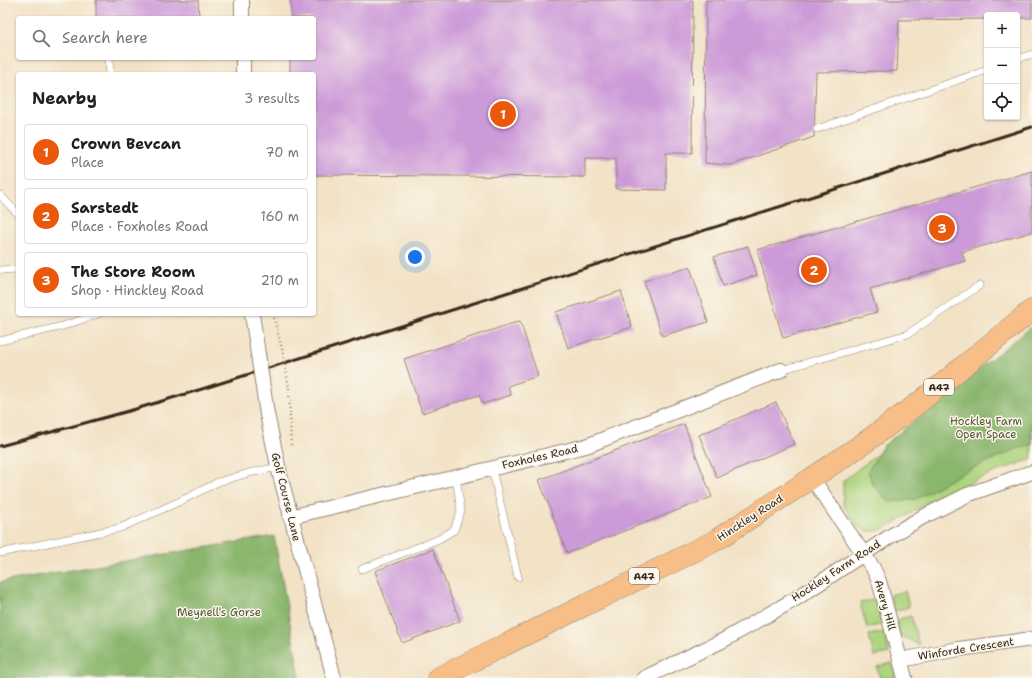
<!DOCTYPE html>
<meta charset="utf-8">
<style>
:root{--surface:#fff;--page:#f6f6f6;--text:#202124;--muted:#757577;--line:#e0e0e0;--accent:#ea580c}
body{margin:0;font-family:"Shantell Sans",sans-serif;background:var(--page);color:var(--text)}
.controls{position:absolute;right:12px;top:12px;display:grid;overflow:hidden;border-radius:4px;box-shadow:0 1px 3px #0004}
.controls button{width:36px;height:36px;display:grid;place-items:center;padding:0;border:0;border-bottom:1px solid var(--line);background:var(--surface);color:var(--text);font:20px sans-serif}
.you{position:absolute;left:415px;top:257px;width:14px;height:14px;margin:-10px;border:3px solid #fff;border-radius:50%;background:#1a73e8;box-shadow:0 0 0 6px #1a73e833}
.badge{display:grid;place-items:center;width:26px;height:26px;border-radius:50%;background:var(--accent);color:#fff;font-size:13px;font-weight:700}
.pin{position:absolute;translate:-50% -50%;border:2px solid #fff;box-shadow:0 1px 4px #0006}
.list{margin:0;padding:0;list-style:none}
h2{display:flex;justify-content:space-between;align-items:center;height:52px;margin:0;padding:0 16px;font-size:17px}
h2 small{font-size:13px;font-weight:400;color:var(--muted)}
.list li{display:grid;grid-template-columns:26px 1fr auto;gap:12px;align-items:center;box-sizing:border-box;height:56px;margin:0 8px 8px;padding:0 8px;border:1px solid var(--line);border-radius:4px}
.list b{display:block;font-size:15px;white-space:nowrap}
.list p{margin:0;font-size:13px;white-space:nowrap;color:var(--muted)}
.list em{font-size:13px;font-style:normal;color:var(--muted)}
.icon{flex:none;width:22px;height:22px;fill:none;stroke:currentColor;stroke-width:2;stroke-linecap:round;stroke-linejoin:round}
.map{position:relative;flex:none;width:1032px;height:678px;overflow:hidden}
.search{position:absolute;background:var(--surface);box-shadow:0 1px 3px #0004;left:16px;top:16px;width:300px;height:44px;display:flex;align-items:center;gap:10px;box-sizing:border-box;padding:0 14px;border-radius:4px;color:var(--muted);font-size:15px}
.panel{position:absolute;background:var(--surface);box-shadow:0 1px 3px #0004;left:16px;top:72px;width:300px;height:244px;border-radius:4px}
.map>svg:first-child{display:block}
</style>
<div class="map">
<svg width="1032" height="678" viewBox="0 0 1032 678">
<rect width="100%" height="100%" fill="#fbf7ec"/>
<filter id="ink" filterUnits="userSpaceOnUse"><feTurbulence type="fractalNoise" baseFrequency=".025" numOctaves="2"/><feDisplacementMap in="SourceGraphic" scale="8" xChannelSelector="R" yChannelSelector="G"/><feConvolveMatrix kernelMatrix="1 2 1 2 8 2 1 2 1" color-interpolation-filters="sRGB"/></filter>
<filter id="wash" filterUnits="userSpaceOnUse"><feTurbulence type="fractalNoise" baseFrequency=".012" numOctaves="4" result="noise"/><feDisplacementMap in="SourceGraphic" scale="16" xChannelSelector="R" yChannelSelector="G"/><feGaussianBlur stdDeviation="0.9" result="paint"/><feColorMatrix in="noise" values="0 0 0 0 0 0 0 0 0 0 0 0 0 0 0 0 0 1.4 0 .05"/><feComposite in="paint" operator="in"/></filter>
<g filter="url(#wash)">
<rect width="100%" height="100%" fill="#f2e2c6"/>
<path fill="#add47e" stroke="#747f4e" d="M1032,334v125l-37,13 -54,23 -55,33 -10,3h-10l-8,-5 -15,-21v-24z
M905,591l4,16 -15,4 -4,-16z
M875,599l7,25 -15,4 -7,-25z
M911,616l8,29 -19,-10 -4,-15z
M884,632l5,21 -15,3 -5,-21z
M892,663l4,15h-16l-3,-11z"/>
<path fill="#8ab66d" stroke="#627046" d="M1032,326v119l-15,4 -51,22 -50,28 -27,3 -16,-17 -5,-14 15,-25z
M274,536l26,142h-300v-96z"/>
<g id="blocks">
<path fill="#cc9ad8" d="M96,0h102l1,18h-103z
M291,0h402l-1,153h-26v37l-50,-1v-31h-31v19l-271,-2v-101h-24v-16h24v-40h-23z
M706,0h326v18h-15v-3h-30v4l-88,1 -2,51 -81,1 -2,65 -84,28 -25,-2z
M1032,171v61l-70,20 3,9 -95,28 7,23 -94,26 -26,-88z
M748,246l9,29 -34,11 -9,-29z
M690,267l18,55 -46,14 -18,-55z
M621,291l11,36 -64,21 -12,-36z
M520,321l18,55 -30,10 3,9 -28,9 -4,-9 -57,18 -18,-54z
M776,402l18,42 -77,34 -18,-43z
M684,424l28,73 -145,56 -28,-73z
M433,549l27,72 -58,22 -27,-72z"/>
</g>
</g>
<g filter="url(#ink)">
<use href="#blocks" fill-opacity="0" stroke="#968672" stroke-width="1"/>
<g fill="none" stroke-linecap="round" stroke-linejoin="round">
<g stroke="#968672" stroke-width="8">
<path id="lane" d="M109,58l1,16
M1017,59l15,-5
M817,129l170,-59
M0,195l18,19
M0,270l18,-1
M0,341l63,-15 35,-12
M781,370l127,-36 72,-49
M492,469l26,108
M0,553l120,-25 65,-29 33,-17 31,-9 29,-6
M362,569l77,-30 15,-9 7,-19 -5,-34"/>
</g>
<g stroke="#968672" stroke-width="16">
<path id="street" d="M242,0v18
M243,58v16
M267,414l13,61 54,203
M812,478l61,90 6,13 26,97
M290,517l296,-71 195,-76
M900,660l59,-11 73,-10
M644,678l80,-38 73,-42 92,-61 32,-19 46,-23 65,-23"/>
</g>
<g stroke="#968672" stroke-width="22">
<path id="primary" d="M438,678l275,-136 99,-64 52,-35 56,-41 112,-92"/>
</g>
<path stroke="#968672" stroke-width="2.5" stroke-dasharray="1 3" stroke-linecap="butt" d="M273,314l10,39
M289,388l2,58"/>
<use href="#lane" stroke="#fff" stroke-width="7"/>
<use href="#street" stroke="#fff" stroke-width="14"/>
<use href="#primary" stroke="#f7be88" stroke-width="21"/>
<path stroke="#3b2a1e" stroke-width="3" d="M0,446l129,-35 73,-22 830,-262"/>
<g stroke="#968672" stroke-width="16" stroke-linecap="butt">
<path id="street-bridge" d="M252,314l15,100"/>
</g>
<path stroke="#968672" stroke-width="2.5" stroke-dasharray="1 3" stroke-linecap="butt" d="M283,353l6,35"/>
<use href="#street-bridge" stroke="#fff" stroke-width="14"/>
</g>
</g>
<g text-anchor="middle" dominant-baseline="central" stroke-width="3" stroke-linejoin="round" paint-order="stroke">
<g fill="#fbf7ec" stroke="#75685c" stroke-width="1">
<rect x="924" y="379" width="30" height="16" rx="3"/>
<rect x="629" y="568" width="30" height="16" rx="3"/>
</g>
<g font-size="10" font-weight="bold" fill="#3b2a1e">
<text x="939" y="387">A47</text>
<text x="644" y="576">A47</text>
</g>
<g font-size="11" fill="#585436" stroke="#fbf7ec">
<text x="986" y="421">Hockley Farm<tspan x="986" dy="13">Open Space</tspan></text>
<text x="219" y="612">Meynell's Gorse</text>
</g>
<g font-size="11" fill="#3b2a1e" stroke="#fbf7ec">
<text transform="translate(540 457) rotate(-13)">Foxholes Road</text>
<text transform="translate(286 497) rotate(76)">Golf Course Lane</text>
<text transform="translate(750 518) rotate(-33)">Hinckley Road</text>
<text transform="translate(836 571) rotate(-33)">Hockley Farm Road</text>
<text transform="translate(885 605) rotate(74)">Avery Hill</text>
<text transform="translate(966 649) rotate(-9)">Winforde Crescent</text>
</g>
</g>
</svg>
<div class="controls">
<button>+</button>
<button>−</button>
<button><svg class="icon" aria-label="locate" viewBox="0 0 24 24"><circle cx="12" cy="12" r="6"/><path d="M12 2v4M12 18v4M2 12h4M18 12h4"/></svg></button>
</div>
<div class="you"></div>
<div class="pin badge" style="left:503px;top:114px">1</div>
<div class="pin badge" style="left:814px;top:270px">2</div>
<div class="pin badge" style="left:942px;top:228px">3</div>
<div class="search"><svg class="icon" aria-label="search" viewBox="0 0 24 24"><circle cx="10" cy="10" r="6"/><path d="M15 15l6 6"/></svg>Search here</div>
<section class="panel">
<h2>Nearby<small>3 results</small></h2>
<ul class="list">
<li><span class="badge">1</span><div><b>Crown Bevcan</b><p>Place</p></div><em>70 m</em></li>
<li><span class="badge">2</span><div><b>Sarstedt</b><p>Place · Foxholes Road</p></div><em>160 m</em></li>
<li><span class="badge">3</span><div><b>The Store Room</b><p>Shop · Hinckley Road</p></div><em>210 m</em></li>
</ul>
</section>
</div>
